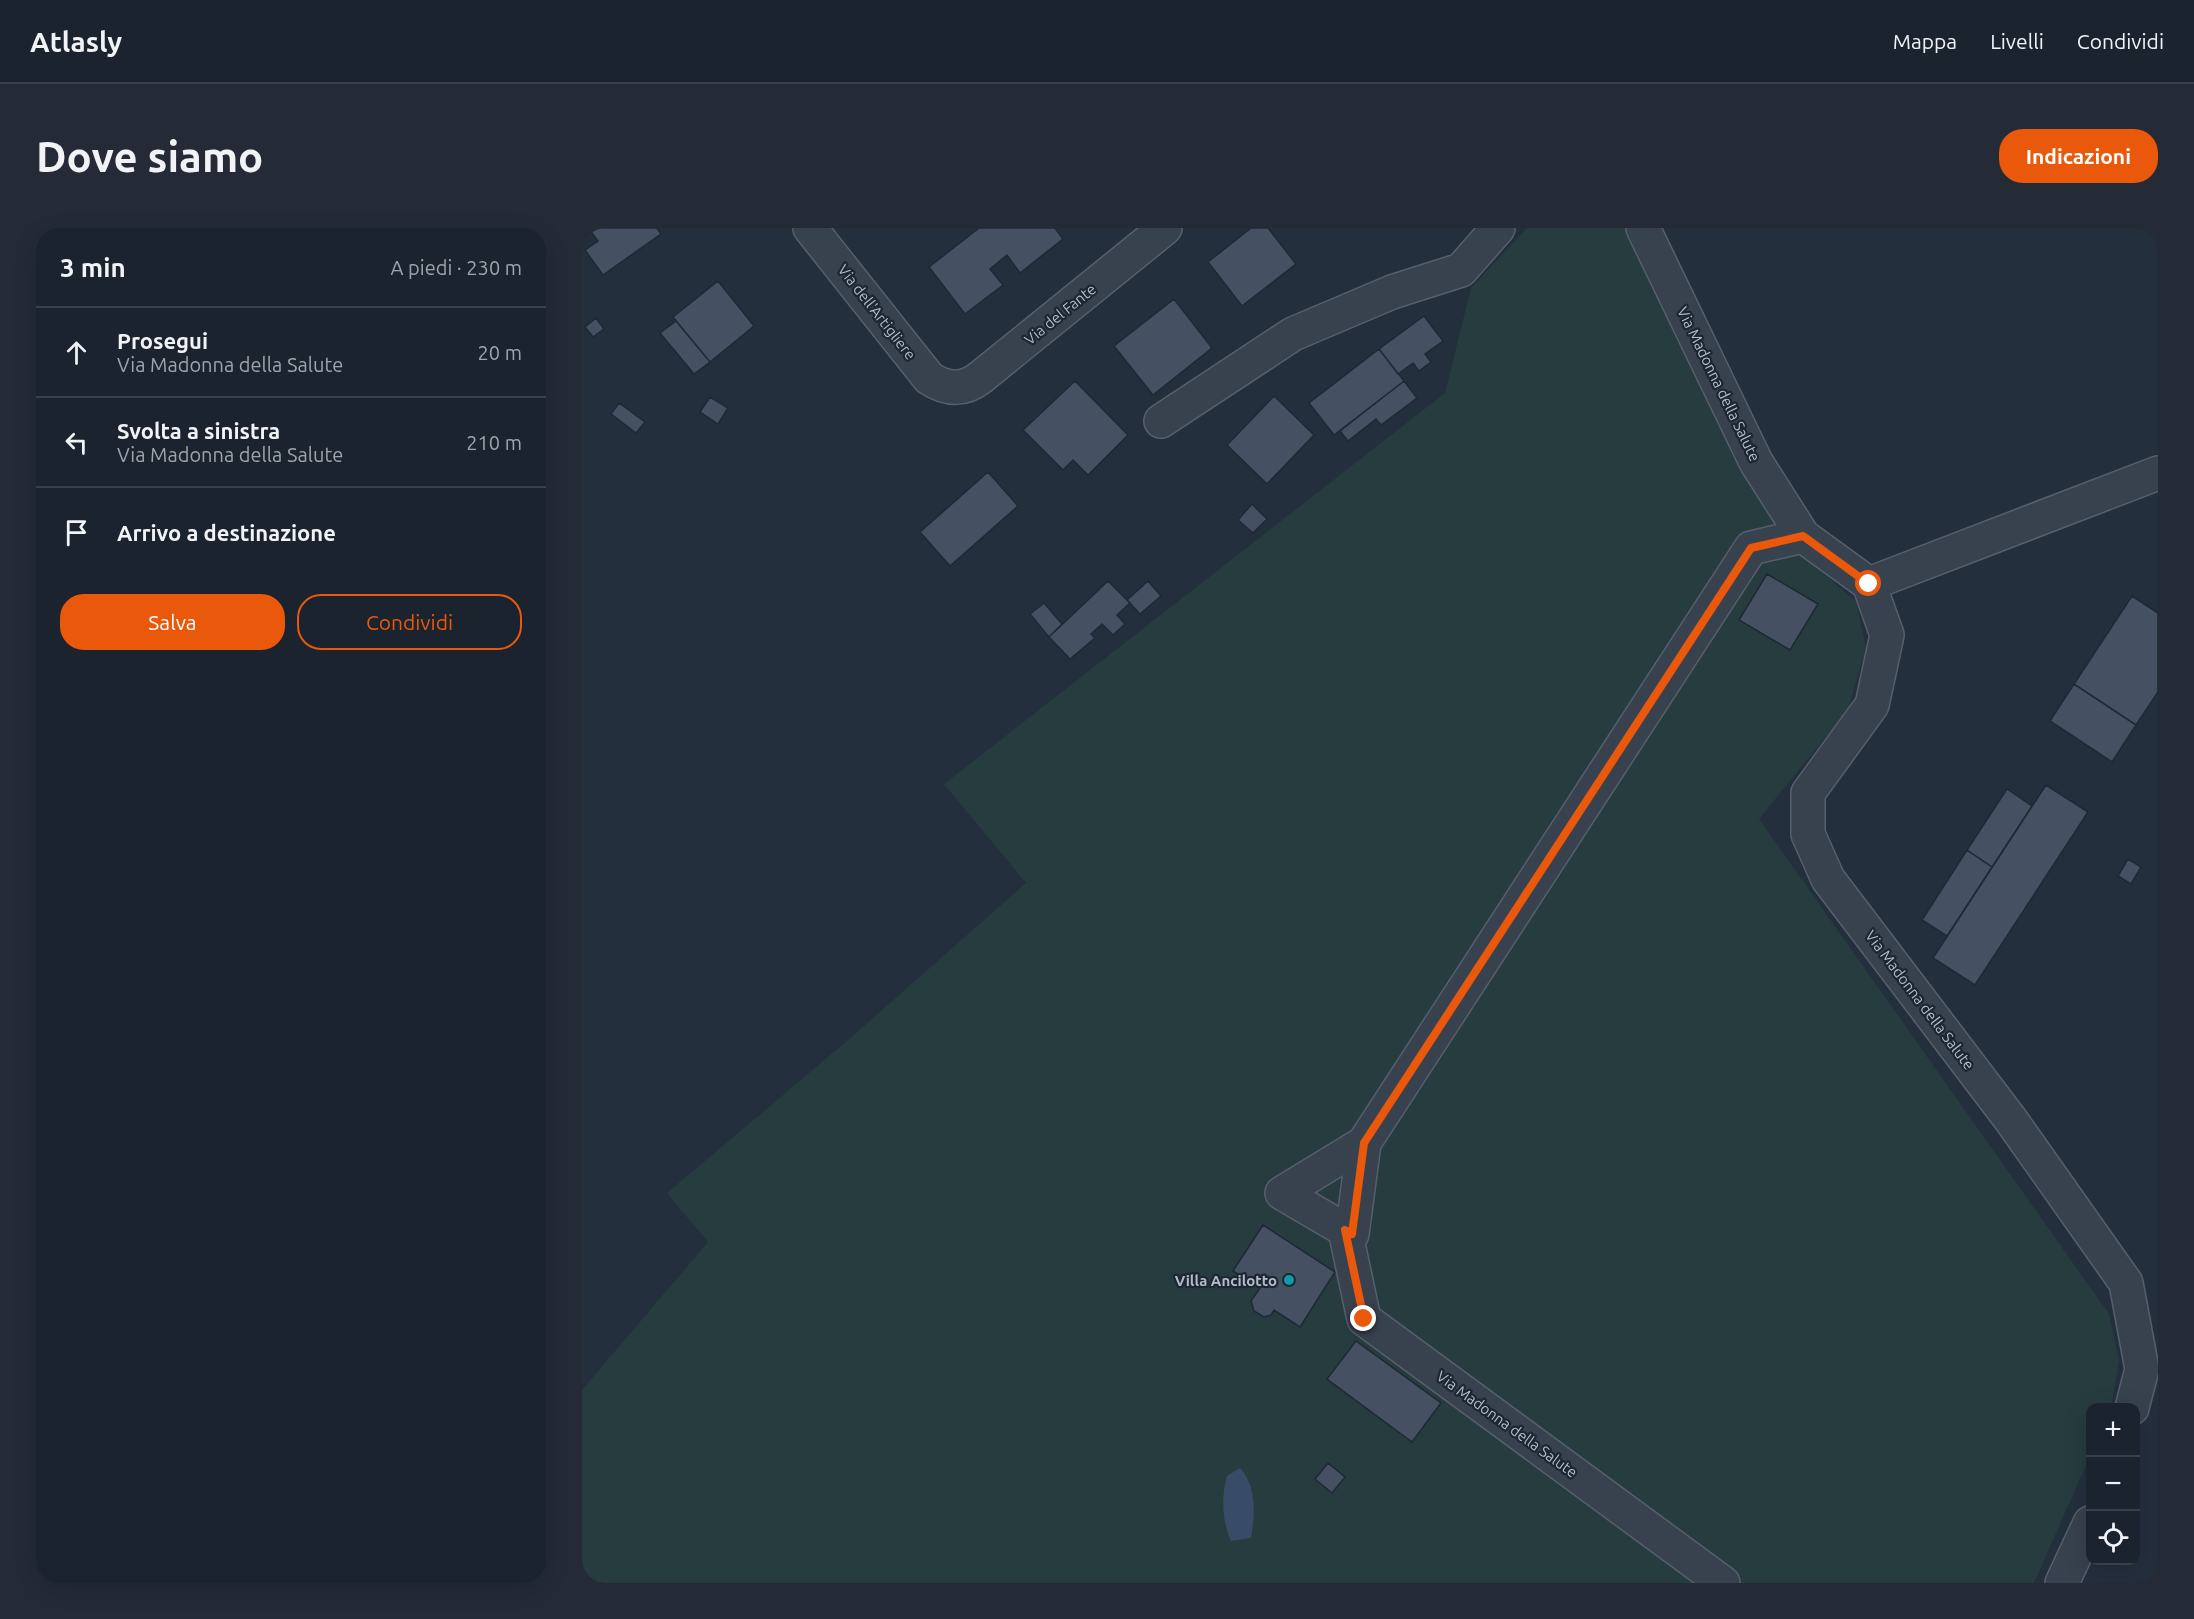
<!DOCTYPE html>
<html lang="it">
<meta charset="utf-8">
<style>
:root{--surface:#1b232e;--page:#242b36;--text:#f1f3f6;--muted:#a0a4aa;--line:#39404a;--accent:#ea580c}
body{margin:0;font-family:Ubuntu,sans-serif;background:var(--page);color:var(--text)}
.controls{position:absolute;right:18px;bottom:18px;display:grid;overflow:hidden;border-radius:12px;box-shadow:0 6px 24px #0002}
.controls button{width:54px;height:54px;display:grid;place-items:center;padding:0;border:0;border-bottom:2px solid var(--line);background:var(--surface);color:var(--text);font:30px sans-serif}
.stop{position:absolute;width:18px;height:18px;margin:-14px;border:4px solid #ea580c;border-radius:50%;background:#fff}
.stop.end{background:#ea580c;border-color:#fff;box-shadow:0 2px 6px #0008}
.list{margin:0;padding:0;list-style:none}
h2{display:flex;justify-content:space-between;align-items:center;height:78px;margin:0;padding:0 24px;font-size:26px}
h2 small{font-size:20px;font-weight:400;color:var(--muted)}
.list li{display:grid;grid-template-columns:39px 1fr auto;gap:18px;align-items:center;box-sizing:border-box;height:90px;padding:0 24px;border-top:2px solid var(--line)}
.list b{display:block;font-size:22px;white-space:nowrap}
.list p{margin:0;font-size:20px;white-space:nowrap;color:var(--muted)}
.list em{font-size:20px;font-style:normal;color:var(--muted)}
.actions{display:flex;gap:12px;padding:18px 24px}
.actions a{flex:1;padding:14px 0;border:2px solid var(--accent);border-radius:24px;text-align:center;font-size:21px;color:var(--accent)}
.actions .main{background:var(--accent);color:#fff}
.icon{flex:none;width:33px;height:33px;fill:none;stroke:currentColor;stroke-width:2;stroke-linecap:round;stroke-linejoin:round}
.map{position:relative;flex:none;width:1576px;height:1355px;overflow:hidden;border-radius:24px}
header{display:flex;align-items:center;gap:36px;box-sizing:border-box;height:84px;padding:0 30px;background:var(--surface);border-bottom:2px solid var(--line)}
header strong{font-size:28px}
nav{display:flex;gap:33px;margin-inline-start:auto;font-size:21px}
.intro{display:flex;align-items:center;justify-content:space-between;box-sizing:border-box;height:144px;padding:0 36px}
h1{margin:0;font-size:42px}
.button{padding:15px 27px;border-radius:24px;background:var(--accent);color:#fff;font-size:21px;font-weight:700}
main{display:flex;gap:36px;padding:0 36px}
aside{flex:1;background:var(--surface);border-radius:24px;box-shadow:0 6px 24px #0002}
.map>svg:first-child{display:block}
</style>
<header>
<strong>Atlasly</strong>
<nav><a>Mappa</a><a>Livelli</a><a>Condividi</a></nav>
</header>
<div class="intro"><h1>Dove siamo</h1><a class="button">Indicazioni</a></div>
<main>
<aside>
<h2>3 min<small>A piedi · 230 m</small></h2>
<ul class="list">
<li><svg class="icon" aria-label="ahead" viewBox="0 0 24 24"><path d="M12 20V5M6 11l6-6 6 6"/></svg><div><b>Prosegui</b><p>Via Madonna della Salute</p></div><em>20 m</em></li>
<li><svg class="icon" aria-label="left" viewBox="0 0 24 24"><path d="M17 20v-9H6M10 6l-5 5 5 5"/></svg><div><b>Svolta a sinistra</b><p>Via Madonna della Salute</p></div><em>210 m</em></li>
<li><svg class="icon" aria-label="arrive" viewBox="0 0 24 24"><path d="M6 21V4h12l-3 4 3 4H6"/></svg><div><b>Arrivo a destinazione</b></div></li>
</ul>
<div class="actions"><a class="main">Salva</a><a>Condividi</a></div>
</aside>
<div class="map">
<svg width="1576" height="1355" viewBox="0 0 1576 1355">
<rect width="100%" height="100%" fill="#242f3e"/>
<path fill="#263c3f" d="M945,0h102l127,263 23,42 77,69 10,45 -18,63 -89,109 350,495 10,47 -8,46 -21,1v48l-56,127h-1452v-193l126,-148 -41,-49 181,-153 178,-157 -82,-99 501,-391 26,-105z"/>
<path fill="#394c67" d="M658,1240c17,19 15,46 11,70l-20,3c-9,-20 -10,-44 -4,-65z"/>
<path fill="#455162" stroke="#1f2835" stroke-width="1.5" d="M11,0h64l4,6 -58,41 -18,-25 13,-9 -8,-11z
M397,0h76l8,11 -43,34 -13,-18 -17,14 13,16 -38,29 -36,-47z
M669,0h17l28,36 -54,42 -34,-44z
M136,53l36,45 -44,36 -37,-45z
M592,71l38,49 -59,47 -39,-49z
M842,88l19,25 -18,13 6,8 -12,9 -6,-8 -15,11 -19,-25z
M14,90l8,11 -11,8 -8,-10z
M94,93l34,41 -16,12 -34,-41z
M797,121l25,32 -70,54 -25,-32z
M493,153l53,54 -40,40 -15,-15 -10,10 -40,-40z
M822,153l13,17 -36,27 -5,-6 -28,22 -8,-10z
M692,168l40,39 -47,49 -40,-39z
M128,169l18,11 -10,16 -18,-12z
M37,175l26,19 -9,11 -25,-19z
M406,244l30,34 -68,60 -30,-34z
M670,276l15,15 -14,14 -15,-13z
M1185,346l51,30 -28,46 -51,-30z
M526,353l22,22 -13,12 8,9 -12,11 -11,-11 -11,10 4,4 -25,21 -21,-22z
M566,353l13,15 -21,18 -13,-14z
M1550,368l26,17v79l-22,33 -62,-41z
M462,375l18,21 -13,13 -19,-23z
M1492,456l62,41 -24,37 -62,-41z
M1464,557l42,27 -113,173 -42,-27z
M1425,561l25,17 -40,61 -25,-17z
M1385,622l25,17 -45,69 -25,-16z
M1546,631l13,8 -10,17 -13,-8z
M681,997l72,47 -35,55 -26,-17 -3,5 -7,2 -10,-6 -3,-10 9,-13 -27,-17z
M774,1113l85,62 -29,39 -85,-63z
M746,1235l17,14 -13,16 -17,-14z"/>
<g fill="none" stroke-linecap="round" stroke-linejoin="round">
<g stroke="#565f6c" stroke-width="36">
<path id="minor" d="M228,0l119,150c18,12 35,13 52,-1l184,-149
M1061,0l113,234 47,74 66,48 18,51 -15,70 -64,88v41l20,45 183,241 115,163 16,86 -10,39
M579,193l132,-87 99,-42 69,-22 37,-42
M1287,356l289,-111
M782,915l-12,91 -70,-41 82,-50 387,-595 52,-12
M763,1002l19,89 359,264
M1480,1355l28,-60"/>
</g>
<use href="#minor" stroke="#38414e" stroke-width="33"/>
</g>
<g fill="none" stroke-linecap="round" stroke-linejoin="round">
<path stroke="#ea580c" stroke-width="8" d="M782,1091l-19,-89 7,4 12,-91 387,-595 52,-12 66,48"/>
</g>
<circle fill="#0f9aa8" stroke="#1d2633" stroke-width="2" cx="707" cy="1052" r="6"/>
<g text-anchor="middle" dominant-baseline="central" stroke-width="4.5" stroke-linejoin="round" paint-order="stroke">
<g font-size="15" fill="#b4bcc9" stroke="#1d2633">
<text transform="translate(295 84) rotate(52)">Via dell'Artigliere</text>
<text transform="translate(478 86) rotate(-39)">Via del Fante</text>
<text transform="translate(1137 156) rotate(64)">Via Madonna della Salute</text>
<text transform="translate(1338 772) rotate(53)">Via Madonna della Salute</text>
<text transform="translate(925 1196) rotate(36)">Via Madonna della Salute</text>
</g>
<g font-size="15" font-weight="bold" fill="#b4bcc9" stroke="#1d2633" text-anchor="end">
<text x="695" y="1052">Villa Ancilotto</text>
</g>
</g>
</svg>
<div class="controls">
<button>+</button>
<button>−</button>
<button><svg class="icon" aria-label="locate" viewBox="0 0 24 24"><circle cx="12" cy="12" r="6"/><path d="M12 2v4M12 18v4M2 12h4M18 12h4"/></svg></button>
</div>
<div class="stop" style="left:1287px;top:356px"></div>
<div class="stop end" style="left:782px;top:1091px"></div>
</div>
</main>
